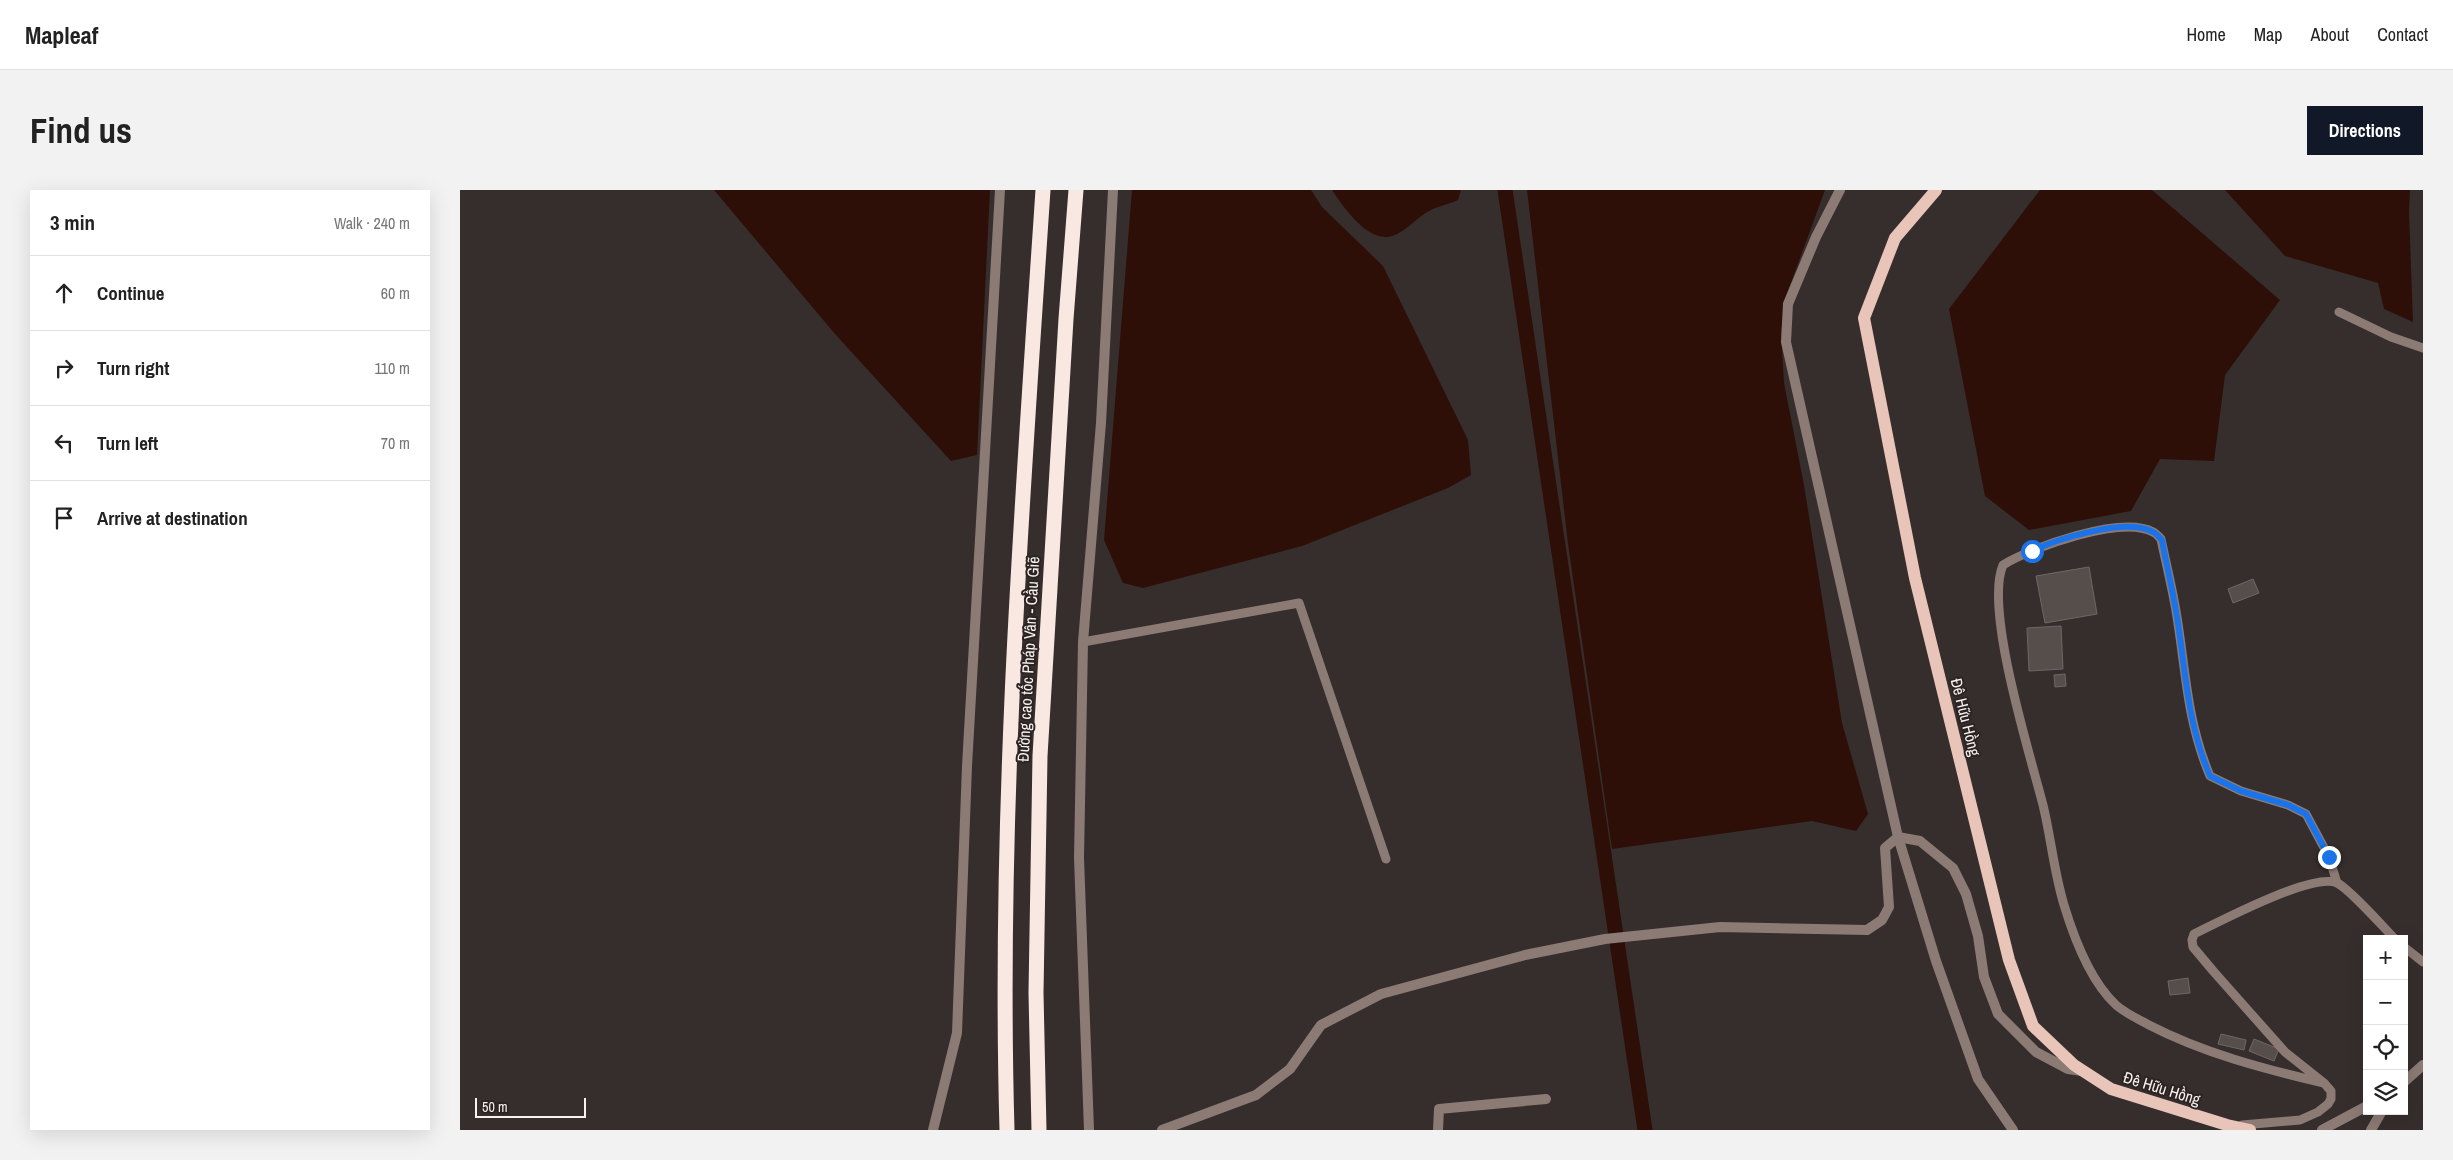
<!DOCTYPE html>
<meta charset="utf-8">
<style>
:root{--surface:#fff;--page:#f2f2f2;--text:#222;--muted:#767676;--line:#e0e0e0;--accent:#111827}
body{margin:0;font-family:"Archivo Narrow",sans-serif;background:var(--page);color:var(--text)}
.controls{position:absolute;right:15px;bottom:15px;display:grid;overflow:hidden;border-radius:0px;box-shadow:0 5px 20px #0002}
.controls button{width:45px;height:45px;display:grid;place-items:center;padding:0;border:0;border-bottom:1px solid var(--line);background:var(--surface);color:var(--text);font:25px sans-serif}
.scale{position:absolute;left:15px;bottom:12px;width:111px;box-sizing:border-box;padding-left:5px;border:2px solid #f7f2f0;border-top:0;font-size:14px;line-height:18px;white-space:nowrap;color:#f7f2f0;-webkit-text-stroke:4px #2c2422;paint-order:stroke}
.stop{position:absolute;width:15px;height:15px;margin:-11px;border:4px solid #1a73e8;border-radius:50%;background:#fff}
.stop.end{background:#1a73e8;border-color:#fff;box-shadow:0 1px 5px #0008}
.list{margin:0;padding:0;list-style:none}
h2{display:flex;justify-content:space-between;align-items:center;height:65px;margin:0;padding:0 20px;font-size:21px}
h2 small{font-size:16px;font-weight:400;color:var(--muted)}
.list li{display:grid;grid-template-columns:32px 1fr auto;gap:15px;align-items:center;box-sizing:border-box;height:75px;padding:0 20px;border-top:1px solid var(--line)}
.list b{display:block;font-size:19px;white-space:nowrap}
.list em{font-size:16px;font-style:normal;color:var(--muted)}
.icon{flex:none;width:28px;height:28px;fill:none;stroke:currentColor;stroke-width:2;stroke-linecap:round;stroke-linejoin:round}
.map{position:relative;flex:none;width:1963px;height:940px;overflow:hidden;border-radius:0px}
header{display:flex;align-items:center;gap:30px;box-sizing:border-box;height:70px;padding:0 25px;background:var(--surface);border-bottom:1px solid var(--line)}
header strong{font-size:24px}
nav{display:flex;gap:28px;margin-inline-start:auto;font-size:18px}
.intro{display:flex;align-items:center;justify-content:space-between;box-sizing:border-box;height:120px;padding:0 30px}
h1{margin:0;font-size:35px}
.button{padding:12px 22px;border-radius:0px;background:var(--accent);color:#fff;font-size:18px;font-weight:700}
main{display:flex;gap:30px;padding:0 30px}
aside{flex:1;background:var(--surface);border-radius:0px;box-shadow:0 5px 20px #0002}
.map>svg:first-child{display:block}
</style>
<header>
<strong>Mapleaf</strong>
<nav><a>Home</a><a>Map</a><a>About</a><a>Contact</a></nav>
</header>
<div class="intro"><h1>Find us</h1><a class="button">Directions</a></div>
<main>
<aside>
<h2>3 min<small>Walk · 240 m</small></h2>
<ul class="list">
<li><svg class="icon" aria-label="ahead" viewBox="0 0 24 24"><path d="M12 20V5M6 11l6-6 6 6"/></svg><div><b>Continue</b></div><em>60 m</em></li>
<li><svg class="icon" aria-label="right" viewBox="0 0 24 24"><path d="M7 20v-9h11M14 6l5 5-5 5"/></svg><div><b>Turn right</b></div><em>110 m</em></li>
<li><svg class="icon" aria-label="left" viewBox="0 0 24 24"><path d="M17 20v-9H6M10 6l-5 5 5 5"/></svg><div><b>Turn left</b></div><em>70 m</em></li>
<li><svg class="icon" aria-label="arrive" viewBox="0 0 24 24"><path d="M6 21V4h12l-3 4 3 4H6"/></svg><div><b>Arrive at destination</b></div></li>
</ul>
</aside>
<div class="map">
<svg width="1963" height="940" viewBox="0 0 1963 940">
<rect width="100%" height="100%" fill="#362e2c"/>
<path fill="#2d0f07" d="M254,0h276l-13,265 -26,6 -116,-127z
M672,0h179l11,17 61,59 85,174 3,35 -23,13 -146,58 -159,42 -20,-5 -19,-43z
M872,0h129l-3,10c-9,4 -20,6 -29,11 -11,6 -20,17 -32,23 -26,14 -53,-26 -65,-44z
M1067,0h298l-40,109 -4,34 3,50 20,102 38,238 26,91 -12,17 -44,-10 -200,28 -44,-305z
M1580,0h112l128,110 -55,75 -11,86 -54,-2 -29,52 -102,19 -44,-34 -36,-187z
M1765,0h185l-1,21 4,111 -29,-13 -6,-26 -93,-27z"/>
<g fill="none" stroke-linecap="round" stroke-linejoin="round">
<path stroke="#2d0f07" stroke-width="15" d="M1045,0l140,940"/>
</g>
<path fill="#564e4b" stroke="#706765" d="M1629,377l8,47 -52,9 -9,-47z
M1793,389l6,14 -26,10 -5,-14z
M1601,436l2,43 -34,2 -2,-43z
M1605,484l1,12 -11,1 -1,-12z
M1728,788l2,15 -20,2 -2,-14z
M1761,844l25,6 -2,10 -26,-6z
M1794,849l25,10 -5,12 -25,-10z"/>
<g fill="none" stroke-linecap="round" stroke-linejoin="round">
<path stroke="#8c7a75" stroke-width="9" d="M1879,122l52,25 32,11
M623,452l216,-39 87,256
M1944,757l19,15
M1864,893c-60,-14 -121,-30 -175,-58 -11,-6 -24,-12 -33,-20 -26,-24 -42,-67 -52,-100 -10,-33 -13,-67 -21,-100 -13,-51 -59,-196 -40,-240 29,-18 119,-50 150,-33 3,1 6,5 8,7 5,24 11,48 15,72 10,58 10,108 34,165l31,15 47,14 18,9 23,43 8,26
M1782,935l58,-5 18,-8 10,-8 3,-5v-8l-7,-8 -39,-31 -71,-80 -21,-25 -1,-7 2,-6c25,-12 119,-62 143,-51 12,5 46,44 58,56"/>
<path stroke="#8c7a75" stroke-width="10" d="M1380,0l-24,47 -28,67 -2,38 112,495 38,124 42,118 35,51
M1944,892l19,-17
M702,940l94,-35 34,-26 31,-44 60,-31 144,-39 80,-16 115,-12 147,3 15,-10 7,-13 -4,-59 13,-11 22,4 33,27 13,26 12,42 6,41 14,37 38,38 32,17 14,2
M978,940l1,-21 107,-10
M1862,940l45,-24
M1911,940l11,-19"/>
<path stroke="#8c7a75" stroke-width="10" d="M473,940l24,-97 10,-267 33,-576
M629,940l-10,-272 4,-216 18,-219 12,-233"/>
<path stroke="#e8c4b9" stroke-width="12" d="M1476,0l-41,48 -31,80 51,260 94,382 24,66 41,39 37,24 116,36 23,5"/>
<path stroke="#f9e8e2" stroke-width="15" d="M547,940c-9,-315 15,-626 36,-940
M579,940l-3,-137 4,-237 26,-437 10,-129"/>
</g>
<g fill="none" stroke-linecap="round" stroke-linejoin="round">
<path stroke="#1a73e8" stroke-width="6" d="M1572,361c25,-12 95,-34 121,-19 3,1 6,5 9,8 4,23 10,47 14,71 10,58 10,109 34,165l31,15 47,14 18,9 23,43"/>
</g>
<g text-anchor="middle" dominant-baseline="central" stroke-width="4" stroke-linejoin="round" paint-order="stroke">
<g font-size="16" fill="#f7f2f0" stroke="#2c2422">
<text transform="translate(568 469) rotate(-87)">Đường cao tốc Pháp Vân - Cầu Giẽ</text>
<text transform="translate(1506 527) rotate(76)">Đê Hữu Hồng</text>
<text transform="translate(1702 898) rotate(17)">Đê Hữu Hồng</text>
</g>
</g>
</svg>
<div class="controls">
<button>+</button>
<button>−</button>
<button><svg class="icon" aria-label="locate" viewBox="0 0 24 24"><circle cx="12" cy="12" r="6"/><path d="M12 2v4M12 18v4M2 12h4M18 12h4"/></svg></button>
<button><svg class="icon" aria-label="layers" viewBox="0 0 24 24"><path d="M12 4l9 5-9 5-9-5zM3 14l9 5 9-5"/></svg></button>
</div>
<div class="scale">50 m</div>
<div class="stop" style="left:1572px;top:361px"></div>
<div class="stop end" style="left:1869px;top:667px"></div>
</div>
</main>
